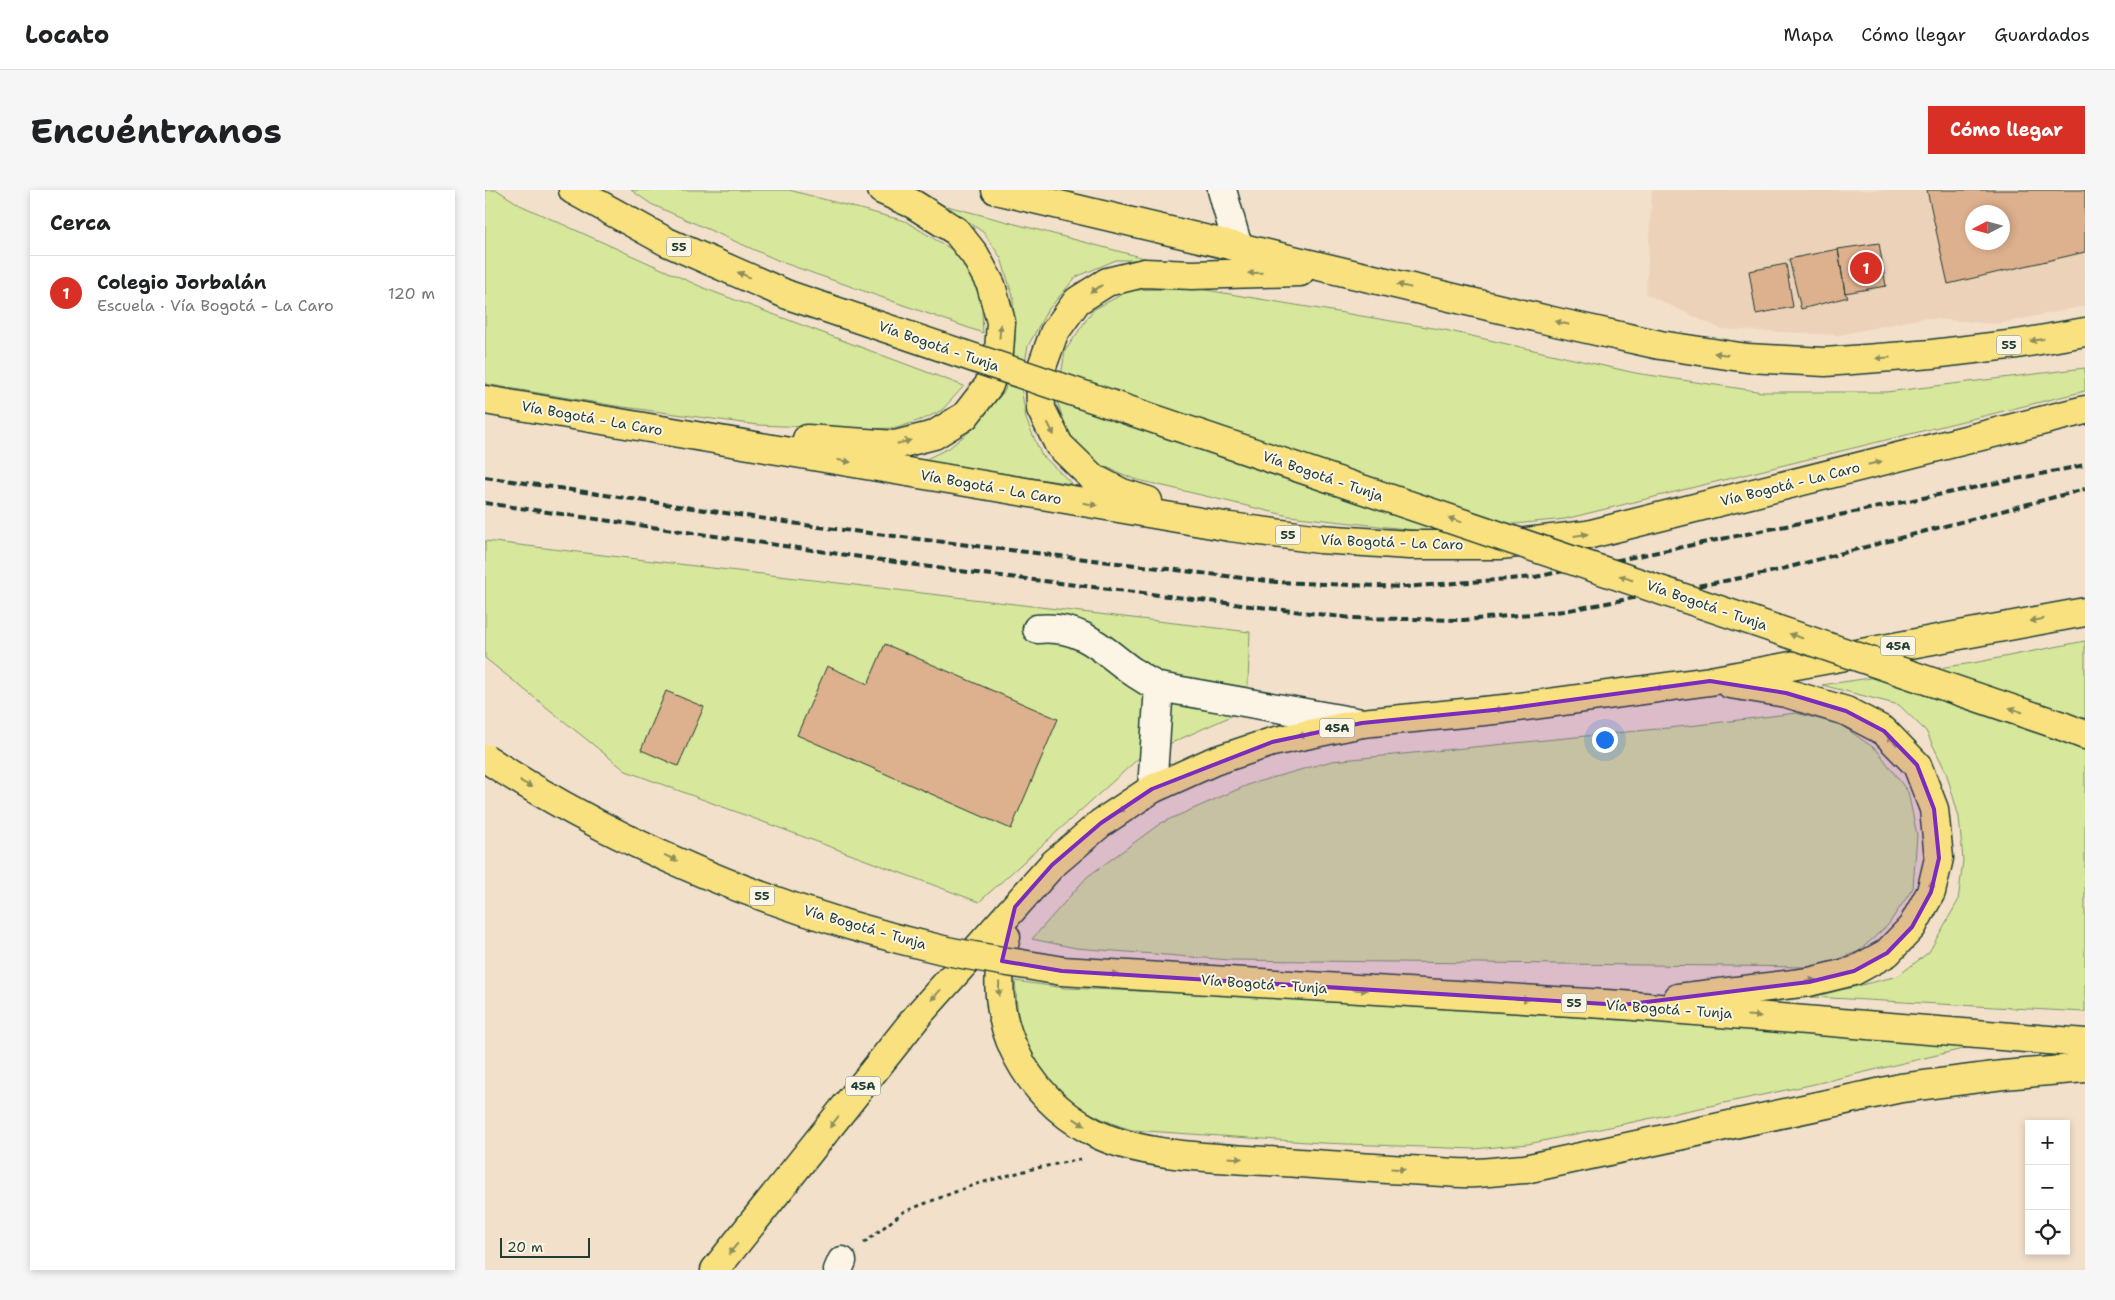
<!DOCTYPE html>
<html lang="es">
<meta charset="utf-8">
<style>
:root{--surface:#fff;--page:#f6f6f6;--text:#202124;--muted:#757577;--line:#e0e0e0;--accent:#d93025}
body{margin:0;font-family:"Shantell Sans",sans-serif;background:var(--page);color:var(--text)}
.controls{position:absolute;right:15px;bottom:15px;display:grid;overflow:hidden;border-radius:0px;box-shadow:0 2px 8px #0003}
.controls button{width:45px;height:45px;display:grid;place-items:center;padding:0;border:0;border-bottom:1px solid var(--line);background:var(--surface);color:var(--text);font:25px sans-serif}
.compass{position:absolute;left:1480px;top:15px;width:45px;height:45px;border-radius:50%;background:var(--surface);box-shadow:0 2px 8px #0003;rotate:264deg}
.scale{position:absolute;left:15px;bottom:12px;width:90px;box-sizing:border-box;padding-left:5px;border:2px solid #1f3d34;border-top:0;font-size:14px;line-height:18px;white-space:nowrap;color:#1f3d34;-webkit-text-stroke:4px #fcf5e5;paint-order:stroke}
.you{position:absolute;left:1119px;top:549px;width:18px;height:18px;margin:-12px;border:4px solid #fff;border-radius:50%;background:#1a73e8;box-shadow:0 0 0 8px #1a73e833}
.badge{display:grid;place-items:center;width:32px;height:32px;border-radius:50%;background:var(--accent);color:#fff;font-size:16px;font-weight:700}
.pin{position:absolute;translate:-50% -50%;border:2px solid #fff;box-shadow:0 1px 5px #0006}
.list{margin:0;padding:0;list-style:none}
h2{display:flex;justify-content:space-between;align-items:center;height:65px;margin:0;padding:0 20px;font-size:21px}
h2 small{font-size:16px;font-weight:400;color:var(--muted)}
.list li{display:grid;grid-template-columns:32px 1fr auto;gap:15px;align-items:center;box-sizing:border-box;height:75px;padding:0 20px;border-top:1px solid var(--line)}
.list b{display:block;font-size:19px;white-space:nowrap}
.list p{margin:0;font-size:16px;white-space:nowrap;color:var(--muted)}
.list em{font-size:16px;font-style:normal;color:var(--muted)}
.icon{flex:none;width:28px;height:28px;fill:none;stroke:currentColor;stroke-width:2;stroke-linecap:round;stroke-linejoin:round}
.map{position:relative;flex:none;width:1600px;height:1080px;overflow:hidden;border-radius:0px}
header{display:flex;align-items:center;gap:30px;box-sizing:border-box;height:70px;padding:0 25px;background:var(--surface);border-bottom:1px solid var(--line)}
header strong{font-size:24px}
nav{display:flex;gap:28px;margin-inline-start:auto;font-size:18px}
.intro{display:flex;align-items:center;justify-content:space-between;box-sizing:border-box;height:120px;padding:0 30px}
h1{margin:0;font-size:35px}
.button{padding:12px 22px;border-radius:0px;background:var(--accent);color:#fff;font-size:18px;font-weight:700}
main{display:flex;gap:30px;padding:0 30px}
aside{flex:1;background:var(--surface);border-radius:0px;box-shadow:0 2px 8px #0003}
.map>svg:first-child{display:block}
</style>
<header>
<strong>Locato</strong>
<nav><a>Mapa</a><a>Cómo llegar</a><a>Guardados</a></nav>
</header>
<div class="intro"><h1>Encuéntranos</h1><a class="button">Cómo llegar</a></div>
<main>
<aside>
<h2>Cerca<small></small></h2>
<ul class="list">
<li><span class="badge">1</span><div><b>Colegio Jorbalán</b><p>Escuela · Vía Bogotá - La Caro</p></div><em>120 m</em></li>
</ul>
</aside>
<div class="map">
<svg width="1600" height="1080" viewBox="0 0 1600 1080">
<rect width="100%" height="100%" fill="#f3e0cb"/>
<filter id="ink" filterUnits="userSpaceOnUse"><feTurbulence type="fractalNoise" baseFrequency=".02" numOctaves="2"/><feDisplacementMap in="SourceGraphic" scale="10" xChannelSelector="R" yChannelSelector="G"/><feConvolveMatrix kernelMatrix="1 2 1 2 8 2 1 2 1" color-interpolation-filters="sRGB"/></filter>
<g filter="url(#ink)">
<path fill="#ecd2b9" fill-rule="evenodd" d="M1167,0h433v116l-87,18 -75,-6 -84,17 -118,-6 -75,-35zM1488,22h30v30h-30z"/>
<path fill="#d7e79b" stroke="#7b9268" d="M0,0h12l23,15 186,84 258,97 -22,24 -16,8 -29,10 -39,1 -100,-4 -142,-19 -131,-22z
M146,0h158l116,31 54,33 22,38 2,41 -199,-70 -133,-59z
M462,16l205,54h-36l-40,17 -29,34 -19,35 -7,40 5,33 15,35 31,30 -150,-23 27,-13 25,-20 31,-38 10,-49 -2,-44 -12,-39 -17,-25z
M709,98l251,42 190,43 128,19h123l199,-24v23l-520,128 -133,13 -143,-16 -155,-37 -35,-15 -30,-28 -12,-35 8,-50 28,-41 37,-20z
M0,351l765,91 -3,77 -107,48 -161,145 -353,-131 -141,-113z
M1600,451v371l-273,-15 86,-21 31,-24 29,-51 5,-41 -4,-43 -13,-45 -20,-41 -27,-26 -77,-20 151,-22z
M1311,523l45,12 36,25 31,42 9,43 -4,53 -25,37 -29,26 -22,9 -27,7 -580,-7 -154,-12 -44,-9 55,-62 74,-54 89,-39 82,-23 366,-36z
M530,791l50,7 127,5 796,50 -178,42 -282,59 -54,5 -152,-6 -190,-13c-57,-18 -89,-42 -110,-99 -6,-15 -5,-35 -7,-50z"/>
<path fill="#ddb08e" stroke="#1f3d34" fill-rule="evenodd" d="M1442,0h158v62l-137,32zM1488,22h30v30h-30z
M1394,53l7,43 -41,7 -7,-44z
M1353,59l7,44 3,4 -47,12 -12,-50z
M1301,74l7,43 -37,7 -7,-43z
M400,454l173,75 -47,110 -214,-94 30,-69 41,18z
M181,501l38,16 -26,59 -37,-16z"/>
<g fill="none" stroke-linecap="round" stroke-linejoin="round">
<g stroke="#1f3d34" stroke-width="31">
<path id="minor" d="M737,0l16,57
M552,439c57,-6 76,38 122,58l203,36
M667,599l7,-102
M353,1080l4,-9"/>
</g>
<g stroke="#1f3d34" stroke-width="31">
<path id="major" d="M511,0l560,132 104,23 87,13 78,4 107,-8 85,-10 68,-12
M0,210l745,127 90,12 89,6h91l87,-10 498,-125
M322,249l88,6 39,-10 31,-19 24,-31 10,-33 2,-30 -10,-37 -16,-30 -19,-24 -43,-27 -31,-14
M663,311l-26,-8 -29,-15 -34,-33 -18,-36 -1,-37 14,-39 23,-32 30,-19 37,-9 48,2 108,-3"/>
</g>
<g stroke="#1f3d34" stroke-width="31">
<path id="highway" d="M88,0l94,52 121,53
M1577,536l23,9
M521,747c-23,79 16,157 87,195 48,26 135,26 190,30 48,3 95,7 143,9 17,1 33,3 50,2 16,-1 32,-3 49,-4l376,-81 102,-13 82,-7
M577,781l560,34 463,38
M1193,808l131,-16 45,-11 33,-18 25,-26 19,-35 8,-34 -5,-49 -17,-44 -33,-34 -38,-20 -60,-18 -56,-9
M230,1080l204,-256 133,-149 49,-42 51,-34 62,-28 58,-19 90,-19 142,-14 206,-28 375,-69"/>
</g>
<path stroke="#1f3d34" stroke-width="3" stroke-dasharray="4 4" stroke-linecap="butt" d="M379,1053l39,-31 70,-27 59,-16 49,-10"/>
<use href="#minor" stroke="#fcf5e5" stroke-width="28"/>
<use href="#major" stroke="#fae180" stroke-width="28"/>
<use href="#highway" stroke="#fae180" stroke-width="28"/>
<path stroke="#1f3d34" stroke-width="4" stroke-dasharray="8 4" stroke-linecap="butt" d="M0,287l334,50 457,55 127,5 132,-10 550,-112
M0,313l466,67 400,48 113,2 100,-9 203,-38 318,-84"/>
<g stroke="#1f3d34" stroke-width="31" stroke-linecap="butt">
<path id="highway-bridge" d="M303,105l1274,431
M0,568c140,92 299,155 462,193 38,8 77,13 115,20"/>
</g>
<use href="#highway-bridge" stroke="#fae180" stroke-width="28"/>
</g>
<defs><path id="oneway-solid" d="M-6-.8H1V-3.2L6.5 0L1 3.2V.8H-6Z" transform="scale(1.25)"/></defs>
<g fill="#8c8f5a">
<use href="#oneway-solid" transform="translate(770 83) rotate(179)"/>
<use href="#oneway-solid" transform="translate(259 85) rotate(-157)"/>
<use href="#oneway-solid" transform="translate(919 96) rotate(-167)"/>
<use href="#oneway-solid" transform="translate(611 99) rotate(147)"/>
<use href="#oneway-solid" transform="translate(1077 133) rotate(-167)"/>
<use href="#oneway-solid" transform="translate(515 141) rotate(-86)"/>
<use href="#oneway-solid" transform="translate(1552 150) rotate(171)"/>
<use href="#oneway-solid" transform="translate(1236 164) rotate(-172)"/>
<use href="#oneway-solid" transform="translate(1398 168) rotate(176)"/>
<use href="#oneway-solid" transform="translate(566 239) rotate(64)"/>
<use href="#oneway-solid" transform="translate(419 252) rotate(-14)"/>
<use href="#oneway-solid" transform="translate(359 271) rotate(10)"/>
<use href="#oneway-solid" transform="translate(1390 273) rotate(-14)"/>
<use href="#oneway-solid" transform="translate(605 314) rotate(10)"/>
<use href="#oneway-solid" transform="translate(970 330) rotate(-161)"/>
<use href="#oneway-solid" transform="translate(1096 345) rotate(-8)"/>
<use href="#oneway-solid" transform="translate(1141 388) rotate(-161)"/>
<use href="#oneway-solid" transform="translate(1552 430) rotate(170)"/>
<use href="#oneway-solid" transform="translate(1311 446) rotate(-161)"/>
<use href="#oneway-solid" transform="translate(1177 498) rotate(172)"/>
<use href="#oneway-solid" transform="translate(1016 519) rotate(174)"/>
<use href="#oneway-solid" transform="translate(1531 520) rotate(-161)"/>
<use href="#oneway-solid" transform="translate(820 545) rotate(168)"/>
<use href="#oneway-solid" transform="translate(1407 550) rotate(-134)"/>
<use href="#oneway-solid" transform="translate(41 594) rotate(29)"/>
<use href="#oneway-solid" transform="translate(639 618) rotate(146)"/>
<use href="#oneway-solid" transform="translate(186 668) rotate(24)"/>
<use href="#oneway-solid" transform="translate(1446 698) rotate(-72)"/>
<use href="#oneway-solid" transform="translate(626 784) rotate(3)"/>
<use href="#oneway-solid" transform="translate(1324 791) rotate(-11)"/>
<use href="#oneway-solid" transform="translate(514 799) rotate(91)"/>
<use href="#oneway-solid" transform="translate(875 800) rotate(3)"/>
<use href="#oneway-solid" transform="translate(451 805) rotate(132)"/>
<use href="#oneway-solid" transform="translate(1037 809) rotate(3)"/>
<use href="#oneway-solid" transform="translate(1269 826) rotate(4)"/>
<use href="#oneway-solid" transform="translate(349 932) rotate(128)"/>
<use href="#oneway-solid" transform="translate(594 932) rotate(34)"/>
<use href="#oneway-solid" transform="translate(750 968) rotate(4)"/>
<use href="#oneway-solid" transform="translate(913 979) rotate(4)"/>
<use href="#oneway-solid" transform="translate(248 1059) rotate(130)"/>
</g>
</g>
<path fill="#7b2cbf" fill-opacity="0.2" stroke="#7b2cbf" stroke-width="4" stroke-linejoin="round" d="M1225,491l76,12 60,18 38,20 33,34 17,44 5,49 -8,34 -19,35 -25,26 -33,18 -45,11 -187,23 -560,-34 -60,-10 13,-54 37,-42 49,-42 51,-34 120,-47 90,-19 142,-14z"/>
<g text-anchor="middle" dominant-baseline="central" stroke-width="4" stroke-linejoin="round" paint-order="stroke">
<g fill="#fcf5e5" stroke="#617469" stroke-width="1">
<rect x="181.5" y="47.5" width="25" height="19" rx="4"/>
<rect x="1511.5" y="145.5" width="25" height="19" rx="4"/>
<rect x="790.5" y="335.5" width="25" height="19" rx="4"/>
<rect x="1395.5" y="446.5" width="35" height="19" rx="4"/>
<rect x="834.5" y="528.5" width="35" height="19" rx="4"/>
<rect x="264.5" y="696.5" width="25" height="19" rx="4"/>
<rect x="1076.5" y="803.5" width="25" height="19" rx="4"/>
<rect x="360.5" y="886.5" width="35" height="19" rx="4"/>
</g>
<g font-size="12" font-weight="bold" fill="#1f3d34">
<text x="194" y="57">55</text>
<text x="1524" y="155">55</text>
<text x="803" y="345">55</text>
<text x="1413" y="456">45A</text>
<text x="852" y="538">45A</text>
<text x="277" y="706">55</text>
<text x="1089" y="813">55</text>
<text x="378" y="896">45A</text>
</g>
<g font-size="14" fill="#1f3d34" stroke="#fcf5e5">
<text transform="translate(454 156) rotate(19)">Vía Bogotá - Tunja</text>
<text transform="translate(107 228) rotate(10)">Vía Bogotá - La Caro</text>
<text transform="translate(838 286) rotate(19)">Vía Bogotá - Tunja</text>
<text transform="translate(1305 294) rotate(-14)">Vía Bogotá - La Caro</text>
<text transform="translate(506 297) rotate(10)">Vía Bogotá - La Caro</text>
<text transform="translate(907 352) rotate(2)">Vía Bogotá - La Caro</text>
<text transform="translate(1222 415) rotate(19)">Vía Bogotá - Tunja</text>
<text transform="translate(380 737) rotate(16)">Vía Bogotá - Tunja</text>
<text transform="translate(779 794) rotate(4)">Vía Bogotá - Tunja</text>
<text transform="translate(1184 819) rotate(4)">Vía Bogotá - Tunja</text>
</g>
</g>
</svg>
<div class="controls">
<button>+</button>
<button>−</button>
<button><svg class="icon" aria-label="locate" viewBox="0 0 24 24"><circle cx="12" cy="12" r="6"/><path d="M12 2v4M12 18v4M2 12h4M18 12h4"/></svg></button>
</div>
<svg class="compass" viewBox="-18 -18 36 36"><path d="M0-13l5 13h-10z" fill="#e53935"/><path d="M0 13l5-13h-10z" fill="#757577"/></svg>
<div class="scale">20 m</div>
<div class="you"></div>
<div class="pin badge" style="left:1381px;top:78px">1</div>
</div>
</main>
